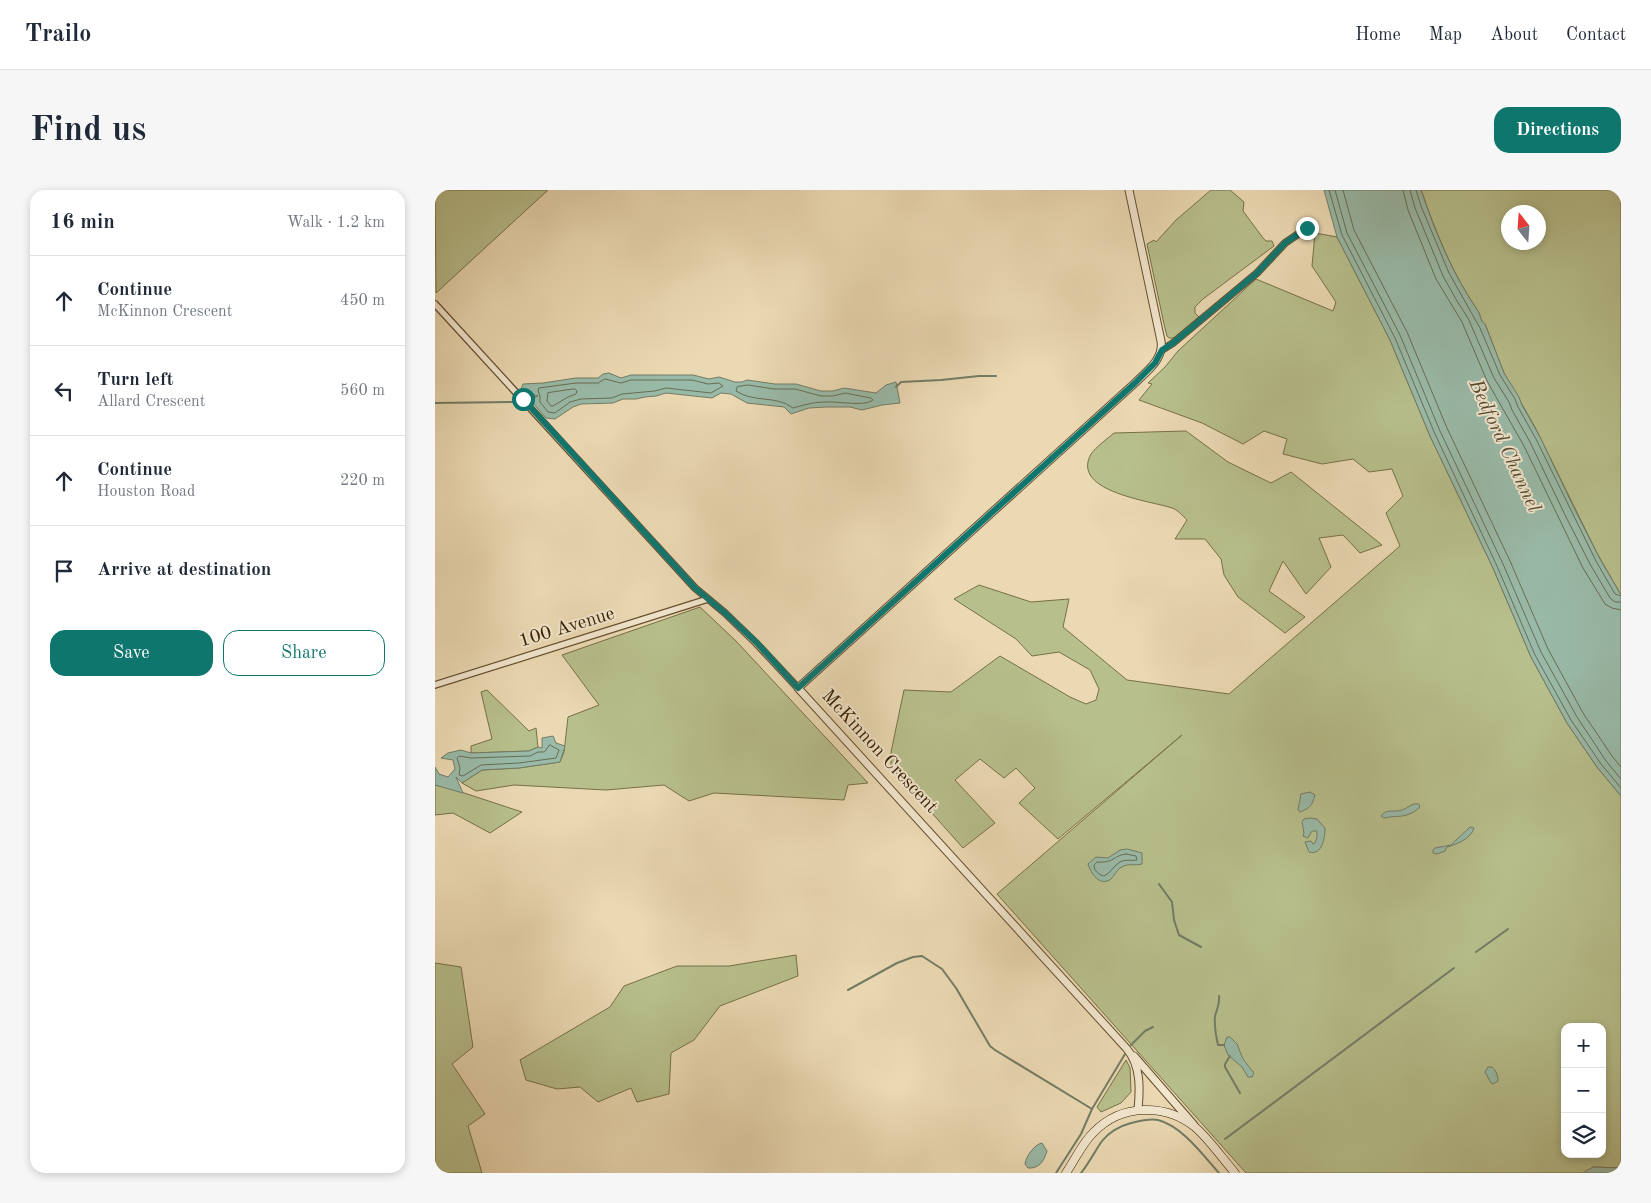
<!DOCTYPE html>
<meta charset="utf-8">
<style>
:root{--surface:#fff;--page:#f6f6f7;--text:#1f2937;--muted:#747a83;--line:#e0e1e3;--accent:#0f766e}
body{margin:0;font-family:"Old Standard TT",serif;background:var(--page);color:var(--text)}
.controls{position:absolute;right:15px;bottom:15px;display:grid;overflow:hidden;border-radius:10px;box-shadow:0 2px 8px #0003}
.controls button{width:45px;height:45px;display:grid;place-items:center;padding:0;border:0;border-bottom:1px solid var(--line);background:var(--surface);color:var(--text);font:25px sans-serif}
.compass{position:absolute;left:1066px;top:15px;width:45px;height:45px;border-radius:50%;background:var(--surface);box-shadow:0 2px 8px #0003;rotate:343deg}
.stop{position:absolute;width:15px;height:15px;margin:-11px;border:4px solid #0f766e;border-radius:50%;background:#fff}
.stop.end{background:#0f766e;border-color:#fff;box-shadow:0 1px 5px #0008}
.list{margin:0;padding:0;list-style:none}
h2{display:flex;justify-content:space-between;align-items:center;height:65px;margin:0;padding:0 20px;font-size:21px}
h2 small{font-size:16px;font-weight:400;color:var(--muted)}
.list li{display:grid;grid-template-columns:32px 1fr auto;gap:15px;align-items:center;box-sizing:border-box;height:90px;padding:0 20px;border-top:1px solid var(--line)}
.list b{display:block;font-size:19px;white-space:nowrap}
.list p{margin:0;font-size:16px;white-space:nowrap;color:var(--muted)}
.list em{font-size:16px;font-style:normal;color:var(--muted)}
.actions{display:flex;gap:10px;padding:15px 20px}
.actions a{flex:1;padding:11px 0;border:1px solid var(--accent);border-radius:15px;text-align:center;font-size:18px;color:var(--accent)}
.actions .main{background:var(--accent);color:#fff}
.icon{flex:none;width:28px;height:28px;fill:none;stroke:currentColor;stroke-width:2;stroke-linecap:round;stroke-linejoin:round}
.map{position:relative;flex:none;width:1186px;height:983px;overflow:hidden;border-radius:15px}
header{display:flex;align-items:center;gap:30px;box-sizing:border-box;height:70px;padding:0 25px;background:var(--surface);border-bottom:1px solid var(--line)}
header strong{font-size:24px}
nav{display:flex;gap:28px;margin-inline-start:auto;font-size:18px}
.intro{display:flex;align-items:center;justify-content:space-between;box-sizing:border-box;height:120px;padding:0 30px}
h1{margin:0;font-size:35px}
.button{padding:12px 22px;border-radius:15px;background:var(--accent);color:#fff;font-size:18px;font-weight:700}
main{display:flex;gap:30px;padding:0 30px}
aside{flex:1;background:var(--surface);border-radius:15px;box-shadow:0 2px 8px #0003}
.map>svg:first-child{display:block}
</style>
<header>
<strong>Trailo</strong>
<nav><a>Home</a><a>Map</a><a>About</a><a>Contact</a></nav>
</header>
<div class="intro"><h1>Find us</h1><a class="button">Directions</a></div>
<main>
<aside>
<h2>16 min<small>Walk · 1.2 km</small></h2>
<ul class="list">
<li><svg class="icon" aria-label="ahead" viewBox="0 0 24 24"><path d="M12 20V5M6 11l6-6 6 6"/></svg><div><b>Continue</b><p>McKinnon Crescent</p></div><em>450 m</em></li>
<li><svg class="icon" aria-label="left" viewBox="0 0 24 24"><path d="M17 20v-9H6M10 6l-5 5 5 5"/></svg><div><b>Turn left</b><p>Allard Crescent</p></div><em>560 m</em></li>
<li><svg class="icon" aria-label="ahead" viewBox="0 0 24 24"><path d="M12 20V5M6 11l6-6 6 6"/></svg><div><b>Continue</b><p>Houston Road</p></div><em>220 m</em></li>
<li><svg class="icon" aria-label="arrive" viewBox="0 0 24 24"><path d="M6 21V4h12l-3 4 3 4H6"/></svg><div><b>Arrive at destination</b></div></li>
</ul>
<div class="actions"><a class="main">Save</a><a>Share</a></div>
</aside>
<div class="map">
<svg width="1186" height="983" viewBox="0 0 1186 983">
<rect width="100%" height="100%" fill="#ebd9b3"/>
<filter id="stains"><feTurbulence type="fractalNoise" baseFrequency=".004" numOctaves="4"/><feColorMatrix values="0 0 0 0 .2 0 0 0 0 .09 0 0 0 0 .02 0 0 0 .5 -.17"/></filter>
<radialGradient id="worn" r=".72"><stop offset=".6" stop-color="#630" stop-opacity="0"/><stop offset="1" stop-color="#630" stop-opacity=".3"/></radialGradient>
<path fill="#b7bf8c" stroke="#777046" fill-rule="evenodd" d="M0,0h113l-112,103z
M776,0h19l14,12 -1,9 20,27 3,3h6l2,5 -71,53 -8,8v6l4,4 -24,21h-6l-2,-2 -3,-12 -17,-80 7,-4 2,2 20,-22z
M986,0h200v405l-24,-42 -62,-126 -31,-54 -19,-49c-5,-3 -4,-8 -7,-13 -26,-37 -42,-79 -57,-121zM1074,22h30v30h-30z
M880,43l22,4 53,103 40,96 63,132 38,89 36,66 30,44 24,29v372l-28,-1 -10,6h-337l-249,-279 185,-159 -124,104 -39,-36 16,-15 -19,-20 -12,10 -24,-19 -25,21 40,43 -32,25 -72,-81v-15l13,-62 47,2 49,-36 70,41 16,7 10,-4 3,-11 -9,-19 -31,-18 -27,4 -16,-17 -62,-40 25,-14 52,17 38,-3 -6,28 64,53 102,14 171,-148 -14,-33 17,-17 -11,-27 -23,3 -16,-13 -31,5 -39,-10 4,-15 -23,-8 -21,13 -41,-21 -63,-23 13,-16 -4,-1 17,-16 13,-16 78,-72 77,32 3,-9 -24,-36zM1130,837h37v127h-37z
M751,241l42,31 43,21 20,-11 91,73 -22,8 -17,-18 -24,3 12,29 -25,27 -23,-33 -14,30 36,26 -20,16 -47,-36 -14,-22 -3,-16 -16,-20h-30l12,-19c-4,-4 -9,-10 -15,-12 -20,-7 -102,-16 -81,-54 5,-7 16,-15 23,-21z
M265,417l36,34 132,142 -20,2 -4,15 -130,-7 -25,8 -25,-16 -58,5 -92,-5 -38,6 -14,-8 20,-13 37,-2 41,-6 4,-10 4,-35 31,-12 -37,-50z
M52,500l42,41 7,-3 2,19 -9,4 -58,2v-7l21,-7 -11,-47z
M0,595l11,2 76,25 -32,21 -37,-20 -18,2z
M361,765l2,21 -78,30 -26,34 -23,13 -2,41 -32,8 -6,-14 -33,14 -18,-15 -23,2 -31,-9 -6,-20 90,-53 14,-21 53,-20h52z
M0,773l26,4 12,80 -21,17 33,50 -17,12 14,47h-47z
M691,870l4,8 1,24 -10,11 -20,9 -4,-5z"/>
<path fill="#99baa8" stroke="#727c65" d="M889,0h97c14,42 32,85 57,121 3,5 2,10 7,13l19,49 15,24 3,8 18,32 36,75 24,47 21,36v201l-24,-29 -30,-44 -36,-66 -38,-89 -63,-132 -40,-96 -53,-103z
M174,183l12,5 10,-3h62l16,4 10,-2 16,5h7l5,-2 28,4h21l25,7h12l11,-3 32,5 10,-8 10,-3 4,21 -18,2 -20,5 -12,-3h-24l-17,1 -18,6 -7,-7 -37,-4 -16,-9 -10,-1 -9,5 -46,-5 -10,3 -11,1 -9,2h-13l-10,4 -32,1 -8,3 -18,12 -9,-1 -13,-15 2,-5 -1,-4 -10,-1 -3,-4 2,-5 20,-1 33,-5h22l5,-4z
M118,546l3,7 9,3 -5,16 -41,6 -37,2 -20,13 -6,-6 7,16 -28,-8v-18l4,7 9,3 7,-8 -2,-9 -12,-2 7,-5 13,-3 10,3 58,-2 9,-4 4,1v-10z
M875,602l5,3c-3,11 -5,13 -15,17l-2,-2 3,-16z
M979,614h5l1,3c-13,12 -21,8 -36,11l-3,-2c6,-8 12,-3 21,-6 4,-1 8,-5 12,-6z
M875,628l7,1 8,9c0,10 -3,28 -16,24l-4,-10 6,-1 2,3 2,-1 2,-6v-6h-5l-4,7 -5,-2 1,-3 -2,-11 2,-3z
M1035,637l4,1c-3,11 -17,16 -27,19l-2,4 -8,3 -4,-1v-3l2,-2 16,-3z
M692,659l15,4v11c-7,2 -14,-1 -20,3 -5,2 -7,8 -11,12 -11,8 -20,-5 -23,-15l8,-7 12,1 12,-8z
M792,847h3l7,7 6,15 11,14 -2,4h-4l-6,-10 -14,-12 -4,-10z
M1053,877h4c4,3 6,9 6,14l-5,3 -2,-1 -6,-11z
M607,953l5,8c-3,10 -8,18 -19,17l-3,-4c1,-8 10,-20 17,-21z
M1158,977l28,1v5h-38z"/>
<g fill="none" stroke-linecap="round" stroke-linejoin="round">
<path stroke="#686d54" stroke-width="1" d="M894,0l13,45 53,103 40,96 62,132 38,89 36,65 30,44 20,24
M900,0l12,43 53,102 40,96 63,133 38,88 36,65 29,44 15,18
M908,0l11,40 53,102 40,96 63,133 38,88 35,64 29,43 9,11
M968,0l5,20 28,69 26,43 25,59 37,65 59,122 22,36 7,4 9,2
M975,0l5,18 28,68 14,25 11,17 26,60 15,24 3,8 18,32 36,75 24,47 20,34 5,4h6
M981,0l5,16 28,67 31,55 20,47 15,24 3,8 18,32 60,122 19,33 6,2
M170,189l16,4 10,-3h61l16,4 11,-1 4,3 -12,7 -45,-5 -11,3 -33,3 -10,4 -31,1 -11,3 -15,11 -7,-1 -8,-10v-5l-2,-7 1,-2 37,-5h22z
M313,195l26,4h21l26,7h12l12,-3 26,5 2,2c-9,7 -35,1 -48,2 -11,0 -21,3 -32,6 -17,-13 -39,-5 -57,-17l1,-4z
M140,199l2,2 -1,3 -8,3 -15,9h-2l-4,-5 1,-8z
M115,555l9,5 -3,8 -37,5 -38,2 -18,11 -4,-1 1,-7 -3,-10 2,-2 12,2 59,-2 8,-4h6z
M691,664l10,2 1,4c-5,1 -11,-1 -17,2 -6,3 -9,11 -16,14 -5,-1 -10,-5 -10,-11l3,-3c18,1 15,-6 29,-8z"/>
<path stroke="#727c65" stroke-width="2" d="M461,197l5,-5 40,-2 38,-4h17
M93,208l9,-2
M0,213l82,-1
M724,694l13,18 2,18 5,15 22,12
M1041,762l32,-23
M413,800l49,-27 16,-6 9,-1 20,13 14,19 34,58 5,4 97,59
M784,806c1,8 -2,13 -4,20 -1,9 1,20 3,29h6
M696,855l14,-14 8,-4
M795,866l-5,8v3l15,26
M790,949l229,-171
M621,983l25,-39 11,-25 33,-55
M646,983c8,-10 14,-22 21,-32 8,-10 18,-15 29,-18 8,-2 19,-5 27,-3 24,6 45,35 61,53"/>
<g stroke="#644e2e" stroke-width="8">
<path id="minor" d="M0,114l260,284 30,25 31,30 42,45
M727,160l11,-7 84,-70 28,-30 22,-15 2,-4
M0,495l273,-86"/>
</g>
<g stroke="#644e2e" stroke-width="9">
<path id="tertiary" d="M694,0l32,151c3,18 -14,30 -26,42l-337,305 329,361c14,17 13,40 11,61
M699,866l60,69"/>
</g>
<g stroke="#372001" stroke-width="9">
<path id="secondary" d="M631,983c9,-13 16,-30 28,-41 27,-28 71,-29 101,-5 13,11 28,32 40,46"/>
</g>
<use href="#minor" stroke="#f2e6ce" stroke-width="5.5"/>
<use href="#tertiary" stroke="#f2e6ce" stroke-width="7"/>
<use href="#secondary" stroke="#f2e6ce" stroke-width="8"/>
</g>
<g fill="none" stroke-linecap="round" stroke-linejoin="round">
<path stroke="#0f766e" stroke-width="6" d="M88,209l172,189 30,25 31,29 42,46 337,-305 20,-20 7,-13 11,-7 84,-70 28,-30 22,-15"/>
</g>
<g text-anchor="middle" dominant-baseline="central" stroke-width="4" stroke-linejoin="round" paint-order="stroke">
<g font-size="19" fill="#372001" stroke="#f2e6ce">
<text transform="translate(132 438) rotate(-17)">100 Avenue</text>
<text transform="translate(444 562) rotate(47)">McKinnon Crescent</text>
</g>
<g font-size="20" font-style="italic" fill="#544e33" stroke="#f2e6ce">
<text transform="translate(1069 256) rotate(65)">Bedford Channel</text>
</g>
</g>
<rect width="100%" height="100%" filter="url(#stains)"/>
<rect width="100%" height="100%" fill="url(#worn)"/>
</svg>
<div class="controls">
<button>+</button>
<button>−</button>
<button><svg class="icon" aria-label="layers" viewBox="0 0 24 24"><path d="M12 4l9 5-9 5-9-5zM3 14l9 5 9-5"/></svg></button>
</div>
<svg class="compass" viewBox="-18 -18 36 36"><path d="M0-13l5 13h-10z" fill="#e53935"/><path d="M0 13l5-13h-10z" fill="#747a83"/></svg>
<div class="stop" style="left:88px;top:209px"></div>
<div class="stop end" style="left:872px;top:38px"></div>
</div>
</main>
